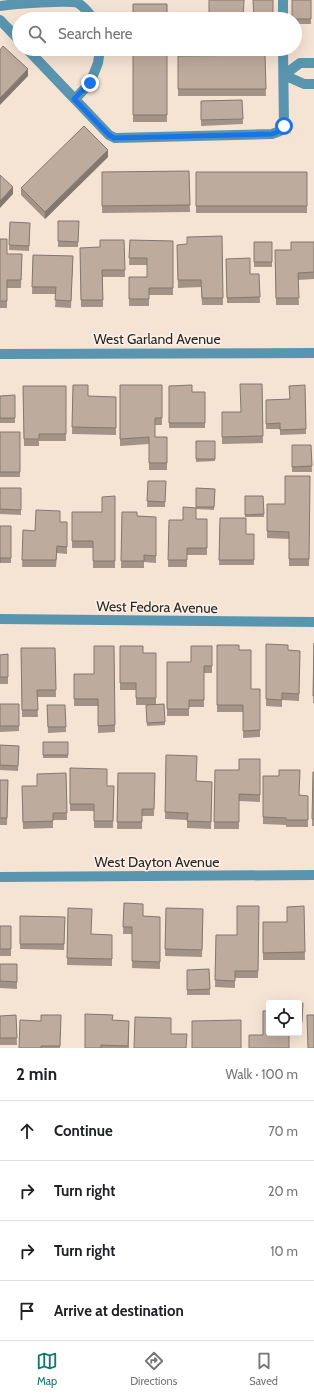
<!DOCTYPE html>
<meta charset="utf-8">
<style>
:root{--surface:#fff;--page:#f2f2f2;--text:#202124;--muted:#757577;--line:#e0e0e0;--accent:#0f766e}
body{margin:0;font-family:Cabin,sans-serif;background:var(--page);color:var(--text)}
.controls{position:absolute;right:12px;bottom:12px;display:grid;overflow:hidden;border-radius:4px;box-shadow:0 4px 16px #0002}
.controls button{width:36px;height:36px;display:grid;place-items:center;padding:0;border:0;border-bottom:1px solid var(--line);background:var(--surface);color:var(--text);font:20px sans-serif}
.stop{position:absolute;width:12px;height:12px;margin:-9px;border:3px solid #1a73e8;border-radius:50%;background:#fff}
.stop.end{background:#1a73e8;border-color:#fff;box-shadow:0 1px 4px #0008}
.list{margin:0;padding:0;list-style:none}
h2{display:flex;justify-content:space-between;align-items:center;height:52px;margin:0;padding:0 16px;font-size:17px}
h2 small{font-size:13px;font-weight:400;color:var(--muted)}
.list li{display:grid;grid-template-columns:26px 1fr auto;gap:12px;align-items:center;box-sizing:border-box;height:60px;padding:0 16px;border-top:1px solid var(--line)}
.list b{display:block;font-size:15px;white-space:nowrap}
.list em{font-size:13px;font-style:normal;color:var(--muted)}
.icon{flex:none;width:22px;height:22px;fill:none;stroke:currentColor;stroke-width:2;stroke-linecap:round;stroke-linejoin:round}
.map{position:relative;flex:none;width:314px;height:1048px;overflow:hidden}
.search{position:absolute;background:var(--surface);box-shadow:0 4px 16px #0002;left:12px;right:12px;top:12px;height:44px;display:flex;align-items:center;gap:10px;box-sizing:border-box;padding:0 14px;border-radius:22px;color:var(--muted);font-size:15px}
.sheet{height:292px;background:var(--surface)}
nav{display:flex;justify-content:space-around;align-items:center;box-sizing:border-box;height:56px;border-top:1px solid var(--line);background:var(--surface);font-size:11px;color:var(--muted)}
nav a{display:grid;justify-items:center;gap:2px}
nav .on{color:var(--accent)}
.map>svg:first-child{display:block}
</style>
<div class="map">
<svg width="314" height="1048" viewBox="0 0 314 1048">
<rect width="100%" height="100%" fill="#f5e3d4"/>
<g fill="none" stroke-linecap="round" stroke-linejoin="round">
<path stroke="#5a95b0" stroke-width="10" d="M283,0v19
M0,6c14,-2 68,-6 78,-3 5,3 12,11 15,16
M0,20l19,20
M27,49l82,86 6,3 157,-4 8,-3 4,-5 -1,-77
M314,63h-14l-16,12 20,9h10
M75,99l15,-16 8,-20 2,-14"/>
<path stroke="#5a95b0" stroke-width="10" d="M0,354l314,-1
M0,619l314,3
M0,877l314,-2"/>
</g>
<path fill="#a39387" d="M311,0v24h-16v-5z
M133,49h34v73h-34z
M265,55l1,41h-88v-40z
M242,100l1,24 -42,2v-25z
M108,157l-63,62 -24,-24v-7z
M189,171l1,41 -88,1v-41z
M196,172h111v41h-111z
M58,221h21l-1,26h-20z
M10,222l20,1 -1,28 -20,-1z
M222,236l1,69h-21l-1,-18 -23,1 -1,-43 10,-1z
M0,239l7,15h15l-1,34h-14v20h-7z
M124,240l1,37h-22v30h-22l-1,-59 20,-1z
M130,240l43,1v54h-24v11h-20v-29h18v-12h-18z
M254,242h18v25h-18z
M314,242v37l-16,1 1,25h-23l-1,-55h16z
M33,255l40,1 -2,52 -16,-1 1,-13h-24z
M226,259l24,15h9l1,29h-33z
M262,384l1,59 -41,1v-32h19z
M73,385l15,11 28,1v38l-44,-1z
M120,385h42v40h-7v12h12v33h-18v-26l-29,2z
M305,385l1,49 -26,1v-6h-14v-29l23,-1z
M23,386h43v55h-27v5h-15z
M169,386l23,6h13v36h-36z
M15,395v28h-15v-27z
M0,432h20v45h-20z
M196,441h19v20l-19,1z
M292,445h19l1,27h-20z
M310,476l-1,90h-20v-27l-22,-1v-34h18z
M148,481h18l-1,26h-18z
M0,488h21v27l-21,-1z
M196,488l19,1 -1,21 -18,-1v10h11v36h-20v12h-19l1,-47h14l13,-12z
M115,496v72h-22v-20h-21v-36h30z
M245,496h18l1,21h-19z
M122,512l15,4 19,1v46l-12,-1v6h-23z
M220,518l26,16h8v31h-35z
M60,522h7v32l-10,-1 -1,14h-34l1,-37 12,1z
M0,526h11v37h-11v6z
M314,643v60h-1z
M266,644l22,6 12,1 -1,50 -17,-1v7l-16,-1z
M217,645l22,5 12,39h9v48l-17,1v-26h-26z
M114,646l1,86 -17,1v-27h-24v-32h20z
M120,646l23,7h13v51h8l1,21 -18,1 -1,-21h-10v-15h-16z
M212,646v27h-8v34h-15v9h-22v-54h24z
M21,648h34l1,49h-19l1,20h-16z
M8,654v30h-8v-29z
M0,704h19v27l-19,1z
M47,705h18l1,27 -18,1z
M43,742h25v16h-25z
M0,745l19,1 -1,25 -18,-1z
M166,755l30,26 16,1 -1,47 -24,-1v-8l-22,-1z
M260,759v43l-21,-1v28h-25l1,-59h24z
M70,768l37,18h7l-1,42h-19v-17h-24z
M313,772h1v54h-2z
M66,773l1,47h-14v8l-30,1 -1,-43h15z
M118,773h37l-1,43h-12v13h-25z
M263,776l37,19 8,1v31h-22v-2l-23,-1z
M0,780h8l-1,45h-7z
M124,903l19,13 17,1v52l-28,-1v-34h-9z
M259,906l-1,72h-23v10l-20,-1 1,-52h21z
M304,906l1,54h-42v-38h24z
M68,908l23,26 21,1v31l-45,-1z
M166,908l37,1 -1,48 -37,-1z
M20,916l45,1 -1,33 -44,-1z
M0,926h11v30h-11z
M0,964h17v25l-17,-1z
M209,969l1,26h-23v-25z
M299,1003h4l-1,24h-3z
M16,1015l1,30h-17v-29z
M61,1015l-1,33h-41l22,-27z
M129,1021v27h-44z"/>
<path fill="#84786e" d="M28,69v7l-28,29v-7z
M108,150v7l-63,62v-7z
M13,187v7l-13,14v-7z"/>
<path fill="#bdab9d" stroke="#84786e" d="M209,0h35l-1,19h-34z
M253,0h20v19h-19z
M292,0h19v19h-19z
M133,4h34v15h-34z
M3,46l25,23 -28,29v-48z
M133,49h34v66h-34z
M265,55l1,34h-88v-33z
M242,100l1,19 -42,1v-19z
M84,126l24,24 -63,62 -24,-24z
M189,171l1,34 -88,1v-34z
M196,172h111v34h-111z
M0,175l13,12 -13,14z
M58,221h21l-1,21 -20,-1z
M10,222l20,1 -1,23 -20,-1z
M222,236l1,62h-21l-1,-18h-23l-1,-35 10,-1v-7z
M0,239h7v15h15l-1,26h-14v21h-7z
M100,240h24l1,30h-23l1,30h-22l-1,-52 20,-1z
M130,240l43,1v47h-24v11h-20v-22h18v-19h-18z
M254,242h18v20h-18z
M291,242h23v30l-16,1 1,25h-23l-1,-48h16z
M33,255l40,1 -2,45 -16,-1 1,-13h-24z
M250,258v16h9l1,23 -33,1 -1,-39z
M240,384h22l1,52 -41,1v-25h19z
M73,385h15v11l28,1v31l-44,-1z
M120,385h42v33h-7v19h12v26h-18v-26l-29,2z
M192,385v7h13v31h-36v-37z
M305,385l1,44 -26,1v-7l-14,1v-24l24,-1 -1,-13z
M23,386h43v48h-27v5h-15z
M15,395v23h-15v-22z
M0,432h20v40h-20z
M196,441h19v18h-19z
M292,445h19l1,21 -20,1z
M285,476h25l-1,83h-20v-27l-22,-1v-27h18z
M148,481h18l-1,21 -18,-1z
M0,488h21v22l-21,-1z
M196,488l19,1 -1,18h-18z
M115,496v65h-22v-20h-21v-29h30v-15z
M245,496h18l1,18 -19,1z
M183,507l13,1v11h11v29h-20v12h-19l1,-40h14z
M36,510l24,1v11h7v25l-10,-1 -1,14h-34l1,-30 12,1z
M122,512h15v4l19,1v39l-12,-1v6h-23z
M220,518h26v16h8v26h-35z
M0,526h11v32h-11v5z
M314,643v53h-1z
M266,644l22,1v5l12,1 -1,43 -17,-1v7l-16,-1z
M217,645h22v5h12v39h9v41l-17,1v-26h-26z
M94,646h20l1,79 -17,1v-27h-24v-25h20z
M120,646h23v7h13v45h-20v-15h-16z
M191,646h21v20h-8v34h-15v9h-22v-47h24z
M21,648h34l1,42h-19l1,20h-16z
M8,654v23h-8v-22z
M0,704h19v22h-19z
M164,704l1,18 -18,1 -1,-18z
M47,705h18l1,22h-18z
M43,742h25v13h-25z
M0,745l19,1 -1,20 -18,-1z
M166,755l31,1 -1,25 16,1 -1,40 -24,-1 1,-8 -23,-1z
M239,759h21v36l-21,-1v28h-25l1,-52h24z
M70,768l37,1v17h7l-1,35h-19v-17h-24z
M279,770h21l-1,25 9,1v24h-22v-2l-23,-1v-41h16z
M313,772h1v47h-2z
M66,773l1,40h-14v8l-30,1 -1,-36h15v-12z
M118,773h37l-1,36h-12v13h-25z
M0,780h8l-1,38h-7z
M124,903l19,1v12l17,1v45l-28,-1v-34h-9z
M237,906h22l-1,65h-23v10l-20,-1 1,-45h21z
M304,906l1,46 -42,1v-31h24v-15z
M68,908l24,1 -1,25 21,1v24l-45,-1z
M166,908l37,1 -1,41 -37,-1z
M20,916l45,1 -1,27h-44z
M0,926h11v23h-11z
M0,964h17v18l-17,-1z
M209,969l1,20 -23,1v-20z
M299,1003h4l-1,19h-3z
M263,1011h6v22h8v2h12v13h-40v-13h14z
M85,1014l28,1 -1,5 17,1 -1,25 -27,-1v3h-16z
M16,1015l1,23h-17v-22z
M41,1015h20l-1,31h-19v2h-22l1,-28 21,1z
M307,1015h7v33h-6z
M135,1017l36,1v16h16l-1,14h-52z
M241,1020v28h-49v-27z"/>
<g fill="none" stroke-linecap="round" stroke-linejoin="round">
<path stroke="#1a73e8" stroke-width="5" d="M90,83l-16,16 35,36 5,3 158,-4 8,-3 4,-5"/>
</g>
<g text-anchor="middle" dominant-baseline="central" stroke-width="3" stroke-linejoin="round" paint-order="stroke">
<g font-size="14" fill="#2b251f" stroke="#fdf1e9">
<text x="157" y="339">West Garland Avenue</text>
<text transform="translate(157 607) rotate(1)">West Fedora Avenue</text>
<text x="157" y="862">West Dayton Avenue</text>
</g>
</g>
</svg>
<div class="controls">
<button><svg class="icon" aria-label="locate" viewBox="0 0 24 24"><circle cx="12" cy="12" r="6"/><path d="M12 2v4M12 18v4M2 12h4M18 12h4"/></svg></button>
</div>
<div class="stop" style="left:284px;top:126px"></div>
<div class="stop end" style="left:90px;top:83px"></div>
<div class="search"><svg class="icon" aria-label="search" viewBox="0 0 24 24"><circle cx="10" cy="10" r="6"/><path d="M15 15l6 6"/></svg>Search here</div>
</div>
<section class="sheet">
<h2>2 min<small>Walk · 100 m</small></h2>
<ul class="list">
<li><svg class="icon" aria-label="ahead" viewBox="0 0 24 24"><path d="M12 20V5M6 11l6-6 6 6"/></svg><div><b>Continue</b></div><em>70 m</em></li>
<li><svg class="icon" aria-label="right" viewBox="0 0 24 24"><path d="M7 20v-9h11M14 6l5 5-5 5"/></svg><div><b>Turn right</b></div><em>20 m</em></li>
<li><svg class="icon" aria-label="right" viewBox="0 0 24 24"><path d="M7 20v-9h11M14 6l5 5-5 5"/></svg><div><b>Turn right</b></div><em>10 m</em></li>
<li><svg class="icon" aria-label="arrive" viewBox="0 0 24 24"><path d="M6 21V4h12l-3 4 3 4H6"/></svg><div><b>Arrive at destination</b></div></li>
</ul>
</section>
<nav>
<a class="on"><svg class="icon" aria-label="map" viewBox="0 0 24 24"><path d="M3 6l6-2 6 2 6-2v14l-6 2-6-2-6 2zM9 4v14M15 6v14"/></svg>Map</a>
<a><svg class="icon" aria-label="directions" viewBox="0 0 24 24"><path d="M12 3l9 9-9 9-9-9zM9 14v-3h6M13 9l2 2-2 2"/></svg>Directions</a>
<a><svg class="icon" aria-label="saved" viewBox="0 0 24 24"><path d="M7 4h10v16l-5-4-5 4z"/></svg>Saved</a>
</nav>
